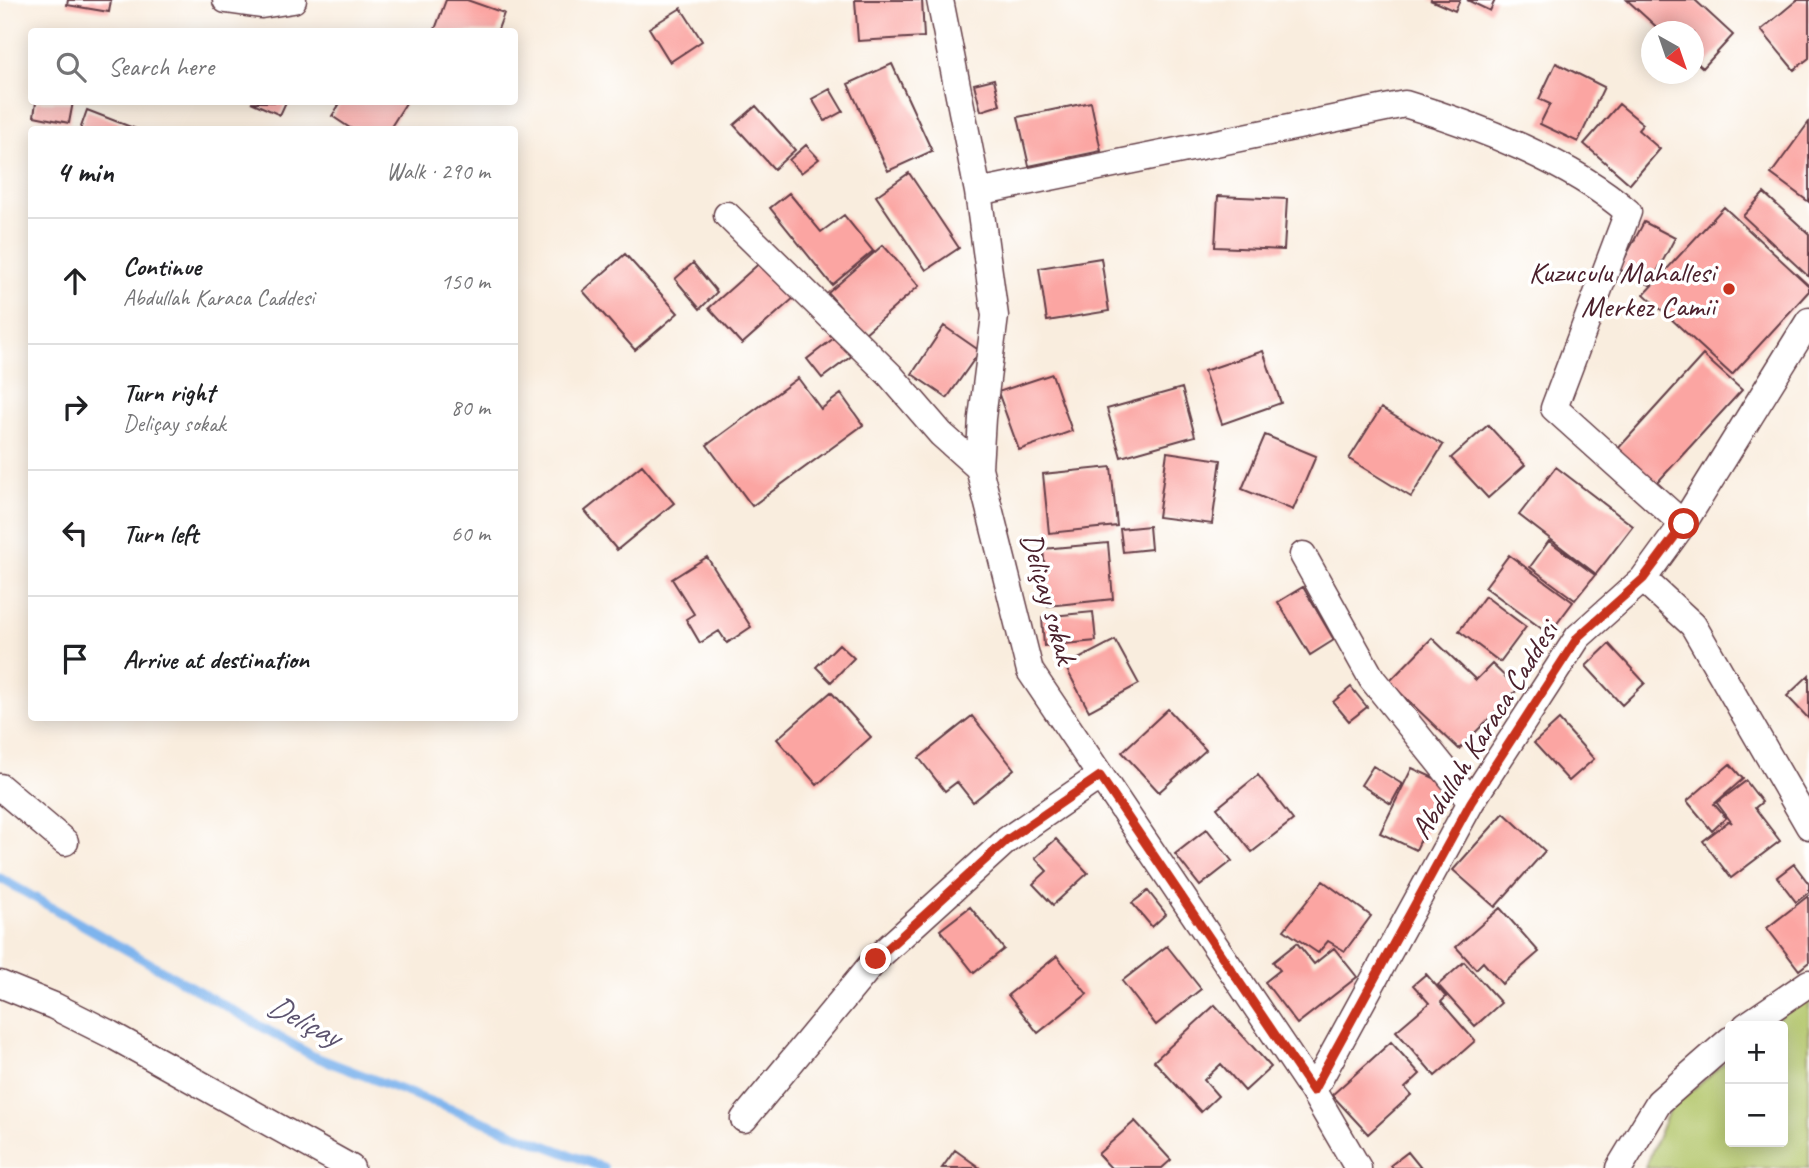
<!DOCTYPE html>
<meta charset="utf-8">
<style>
:root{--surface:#fff;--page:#f6f6f6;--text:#202124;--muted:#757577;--line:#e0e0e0}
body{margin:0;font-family:Caveat,sans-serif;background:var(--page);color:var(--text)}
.controls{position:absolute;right:21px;bottom:21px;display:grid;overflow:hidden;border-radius:7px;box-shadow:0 4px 18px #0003}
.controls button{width:63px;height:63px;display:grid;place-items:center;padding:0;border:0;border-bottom:2px solid var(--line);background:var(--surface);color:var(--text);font:35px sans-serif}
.compass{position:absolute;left:1641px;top:21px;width:63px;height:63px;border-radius:50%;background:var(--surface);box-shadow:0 4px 18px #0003;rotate:140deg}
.stop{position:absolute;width:21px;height:21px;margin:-16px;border:5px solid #c8321e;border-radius:50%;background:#fff}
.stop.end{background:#c8321e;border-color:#fff;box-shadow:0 2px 7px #0008}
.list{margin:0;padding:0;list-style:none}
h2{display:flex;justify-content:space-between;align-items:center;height:91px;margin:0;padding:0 28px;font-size:30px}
h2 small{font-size:23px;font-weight:400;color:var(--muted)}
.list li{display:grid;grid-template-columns:46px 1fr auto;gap:21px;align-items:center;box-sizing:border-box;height:126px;padding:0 28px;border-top:2px solid var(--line)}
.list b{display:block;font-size:26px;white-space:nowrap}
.list p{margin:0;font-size:23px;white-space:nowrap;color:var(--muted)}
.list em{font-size:23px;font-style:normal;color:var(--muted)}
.icon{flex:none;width:38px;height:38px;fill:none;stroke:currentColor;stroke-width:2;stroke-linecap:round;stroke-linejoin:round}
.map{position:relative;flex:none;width:1809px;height:1168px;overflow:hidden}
.search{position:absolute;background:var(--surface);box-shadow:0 4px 18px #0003;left:28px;top:28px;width:490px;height:77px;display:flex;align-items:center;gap:18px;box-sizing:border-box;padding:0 24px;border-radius:7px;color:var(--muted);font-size:26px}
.panel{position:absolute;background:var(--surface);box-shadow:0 4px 18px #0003;left:28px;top:126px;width:490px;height:595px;border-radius:7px}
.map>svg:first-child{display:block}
</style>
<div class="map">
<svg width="1809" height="1168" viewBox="0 0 1809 1168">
<rect width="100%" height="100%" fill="#fff"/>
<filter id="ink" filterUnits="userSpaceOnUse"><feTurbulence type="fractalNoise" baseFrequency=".0143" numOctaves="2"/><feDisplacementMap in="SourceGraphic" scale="14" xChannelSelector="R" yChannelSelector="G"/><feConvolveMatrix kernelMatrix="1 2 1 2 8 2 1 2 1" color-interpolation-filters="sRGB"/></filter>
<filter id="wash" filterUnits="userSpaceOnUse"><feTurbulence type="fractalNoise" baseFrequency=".00686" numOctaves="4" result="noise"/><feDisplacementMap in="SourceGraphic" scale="28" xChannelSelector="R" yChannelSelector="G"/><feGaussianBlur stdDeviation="1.57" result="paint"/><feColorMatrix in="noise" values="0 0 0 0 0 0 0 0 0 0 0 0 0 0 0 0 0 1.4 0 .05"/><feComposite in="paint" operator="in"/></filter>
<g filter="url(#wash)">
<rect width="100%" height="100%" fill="#f9edde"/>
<path fill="#b3c66a" stroke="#7e724a" stroke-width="2" d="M1809,992v176h-164l24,-58 61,-52v84h53v-116h-14z"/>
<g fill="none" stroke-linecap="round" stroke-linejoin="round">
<path stroke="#7eb4ed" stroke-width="9" d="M0,878l313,178 291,112"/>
</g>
<g id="blocks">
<path fill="#fba5a2" d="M68,0h43l-2,12 -42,-7z
M446,0h21l37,13 -7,19h-63z
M855,0h67l2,37 -66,4z
M1430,0h30l-5,11z
M1467,0h28l-5,11z
M1627,0h68l38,35 -30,33 -9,-8v-28h-32z
M1797,0h12v58l-15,12 -33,-40z
M681,8l21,33 -32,21 -21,-34z
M1556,63l48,24 -26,55 -38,-18 10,-20 -11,-5z
M892,64l40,87 -44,20 -40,-87z
M994,79l6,26 -19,6 -7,-27z
M830,89l13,22 -18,10 -13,-22z
M36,102h37l-4,21 -35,-7z
M251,102h35l-6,13z
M341,102h63l2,1 -17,27h-36l-21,-14z
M1091,102l10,49 -72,15 -11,-49z
M1619,104l24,20 -5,6 22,19 -30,35 -46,-40z
M756,106l39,44 -21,19 -40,-44z
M87,110l49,19v1h-56z
M1809,122v80l-38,-28z
M806,145l13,14 -18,14 -12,-13z
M909,173l50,75 -33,22 -50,-74z
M789,193l32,39 23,-17 29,36 -41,34 -62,-77z
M1764,193l45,41v43l-66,-61z
M1218,196l69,3 -3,51 -69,-3z
M1724,207l85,79v5l-77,84 -88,-81z
M1644,222l31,16 -25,47 -31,-16z
M883,245l36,41 -55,48 -36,-41z
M625,254l53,59 -43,37 -52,-59z
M1101,258l8,53 -62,10 -8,-53z
M763,260l32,37 -53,47 -33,-36z
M693,263l24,29 -17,17 -25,-30z
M944,326l36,25 -33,47 -35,-24z
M838,335l15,20 -31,23 -15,-19z
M1263,351l18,52 -59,21 -18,-53z
M1703,355l39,35 -87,95 -39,-34z
M1052,374l20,57 -53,19 -21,-58z
M798,378l23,31 20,-15 22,31 -111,81 -45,-61z
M1182,388l13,48 -74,21 -14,-48z
M1381,408l62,37 -32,52 -62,-38z
M1488,425l37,40 -37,33 -37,-40z
M1265,435l51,21 -23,54 -51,-21z
M1167,452l54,8 -9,64 -54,-7z
M642,465l32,38 -57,47 -32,-39z
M1111,467l6,59 -68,7 -6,-59z
M1556,467l77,59 -37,48 -77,-59z
M1149,526l2,23 -28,3 -3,-23z
M1549,541l46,34 -20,25 -45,-33z
M1108,543l5,56 -65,7 -5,-57z
M1509,555l64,47 -24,32 -64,-47z
M707,557l44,70 -24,16 -8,-12 -19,12 -14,-24 8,-5 -22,-35z
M1303,587l31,53 -24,15 -32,-53z
M1485,596l41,31 -26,35 -41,-31z
M1093,612l3,29 -52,5 -2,-29z
M1432,638l44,42 16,-16 26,25 -59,60 -70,-67z
M1115,640l24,44 -50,27 -24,-45z
M839,644l15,14 -23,24 -15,-15z
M1609,644l36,39 -23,22 -36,-39z
M1809,675v44l-22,-23z
M1351,687l16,20 -18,14 -16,-19z
M831,692l40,45 -54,48 -40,-46z
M1168,709l38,41 -47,42 -37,-40z
M972,716l42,53 -41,33 -16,-20 -12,9 -26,-33z
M1559,720l35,39 -25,22 -35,-38z
M1730,764l13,15 -29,25 12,14 -14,13 -25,-30z
M1373,766l29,18 -11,20 -30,-19z
M1412,768l35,16 -31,66 -36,-17z
M1258,775l35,45 -41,32 -35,-44z
M1746,781l16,21 -7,6 25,33 -49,37 -28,-37 26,-20 3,2 -15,-20z
M1504,813l41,38 -50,56 -42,-37z
M1207,829l25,32 -32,25 -25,-32z
M1056,839l32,34 -35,32 -20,-21 14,-13 -12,-13z
M1794,864l15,20v8l-13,10 -19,-25z
M1323,881l48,35 -26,35 -17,-10 -10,12 -34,-23z
M1148,891l18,23 -14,13 -20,-24z
M1808,896l1,66 -10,8 -32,-42z
M970,907l34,42 -30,24 -34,-43z
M1500,908l39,44 -37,32 -19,-22 -7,7 -20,-22z
M1297,943l17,21 20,-16 23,29 -60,47 -32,-42 15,-12 -7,-8z
M1167,946l34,43 -45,36 -34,-44z
M1057,956l30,38 -49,39 -30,-38z
M1464,962l37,41 -26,23 -37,-41z
M1426,974l20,23 -5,5 34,39 -40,35 -39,-45 33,-28 -16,-18z
M1215,1005l56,62 -26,24 -24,-27 -17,16 14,16 -17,16 -47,-51z
M1391,1042l29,32 -15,14 6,7 -43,39 -36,-39z
M1135,1121l36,39 -9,8h-51l-13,-14z
M955,1150l25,18h-38z
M1408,1152l13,16h-28l-2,-3z"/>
</g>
</g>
<g filter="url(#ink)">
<use href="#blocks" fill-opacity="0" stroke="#643e46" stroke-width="2"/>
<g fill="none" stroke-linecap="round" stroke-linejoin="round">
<g stroke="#643e46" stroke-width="29">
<path id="minor" d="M226,0l35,5 32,-5
M940,0l38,192 17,124 -13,102 -3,50 51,203 283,420 45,77
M978,192l427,-88c71,21 168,59 223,108l-74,196 129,116
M727,215l163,160 51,59 38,34
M1303,555l69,124 99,123
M1643,579l50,46 116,201
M0,787l65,55
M0,984l54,22 56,28 241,134
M1746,1026l63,-43
M1313,1091l158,-289 107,-165 65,-58 40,-55 126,-203
M744,1119l132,-160 131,-119 93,-64
M1619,1168l40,-66 71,-62"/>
</g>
<use href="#minor" stroke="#fff" stroke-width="26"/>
</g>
</g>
<g fill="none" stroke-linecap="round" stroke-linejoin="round" filter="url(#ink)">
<path stroke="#c8321e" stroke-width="9" d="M876,959l131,-119 93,-64 213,315 158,-289 107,-165 65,-58 41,-55"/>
</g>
<circle fill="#c8321e" stroke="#fff" stroke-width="2.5" cx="1729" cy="289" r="7"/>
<g text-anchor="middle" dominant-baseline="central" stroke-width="7" stroke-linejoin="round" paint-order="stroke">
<g font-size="30" fill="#4a1f2b" stroke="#fff" text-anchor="end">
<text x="1715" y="272">Kuzuculu Mahallesi<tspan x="1715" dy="34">Merkez Camii</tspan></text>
</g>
<g font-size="30" fill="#4a1f2b" stroke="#fff">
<text transform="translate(1049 598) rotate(74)">Deliçay sokak</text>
<text transform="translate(1484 730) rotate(-58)">Abdullah Karaca Caddesi</text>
</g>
<g font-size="32" font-style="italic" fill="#5c536f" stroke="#fff">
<text transform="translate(304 1020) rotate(27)">Deliçay</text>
</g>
</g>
</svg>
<div class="controls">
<button>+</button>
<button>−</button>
</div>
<svg class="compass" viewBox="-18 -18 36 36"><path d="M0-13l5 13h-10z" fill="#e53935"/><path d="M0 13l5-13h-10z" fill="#757577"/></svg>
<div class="stop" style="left:1684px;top:524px"></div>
<div class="stop end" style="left:876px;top:959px"></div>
<div class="search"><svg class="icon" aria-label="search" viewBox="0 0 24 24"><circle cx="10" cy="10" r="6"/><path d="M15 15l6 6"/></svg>Search here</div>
<section class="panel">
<h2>4 min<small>Walk · 290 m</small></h2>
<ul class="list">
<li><svg class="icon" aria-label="ahead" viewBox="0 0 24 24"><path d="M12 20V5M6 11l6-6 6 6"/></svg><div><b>Continue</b><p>Abdullah Karaca Caddesi</p></div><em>150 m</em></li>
<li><svg class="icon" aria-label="right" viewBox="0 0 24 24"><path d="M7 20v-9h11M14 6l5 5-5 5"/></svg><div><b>Turn right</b><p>Deliçay sokak</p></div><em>80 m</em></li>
<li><svg class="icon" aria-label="left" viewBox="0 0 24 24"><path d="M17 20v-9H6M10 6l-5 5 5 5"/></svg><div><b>Turn left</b></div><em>60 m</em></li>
<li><svg class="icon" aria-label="arrive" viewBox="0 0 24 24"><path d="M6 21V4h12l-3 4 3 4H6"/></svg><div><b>Arrive at destination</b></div></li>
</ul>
</section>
</div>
